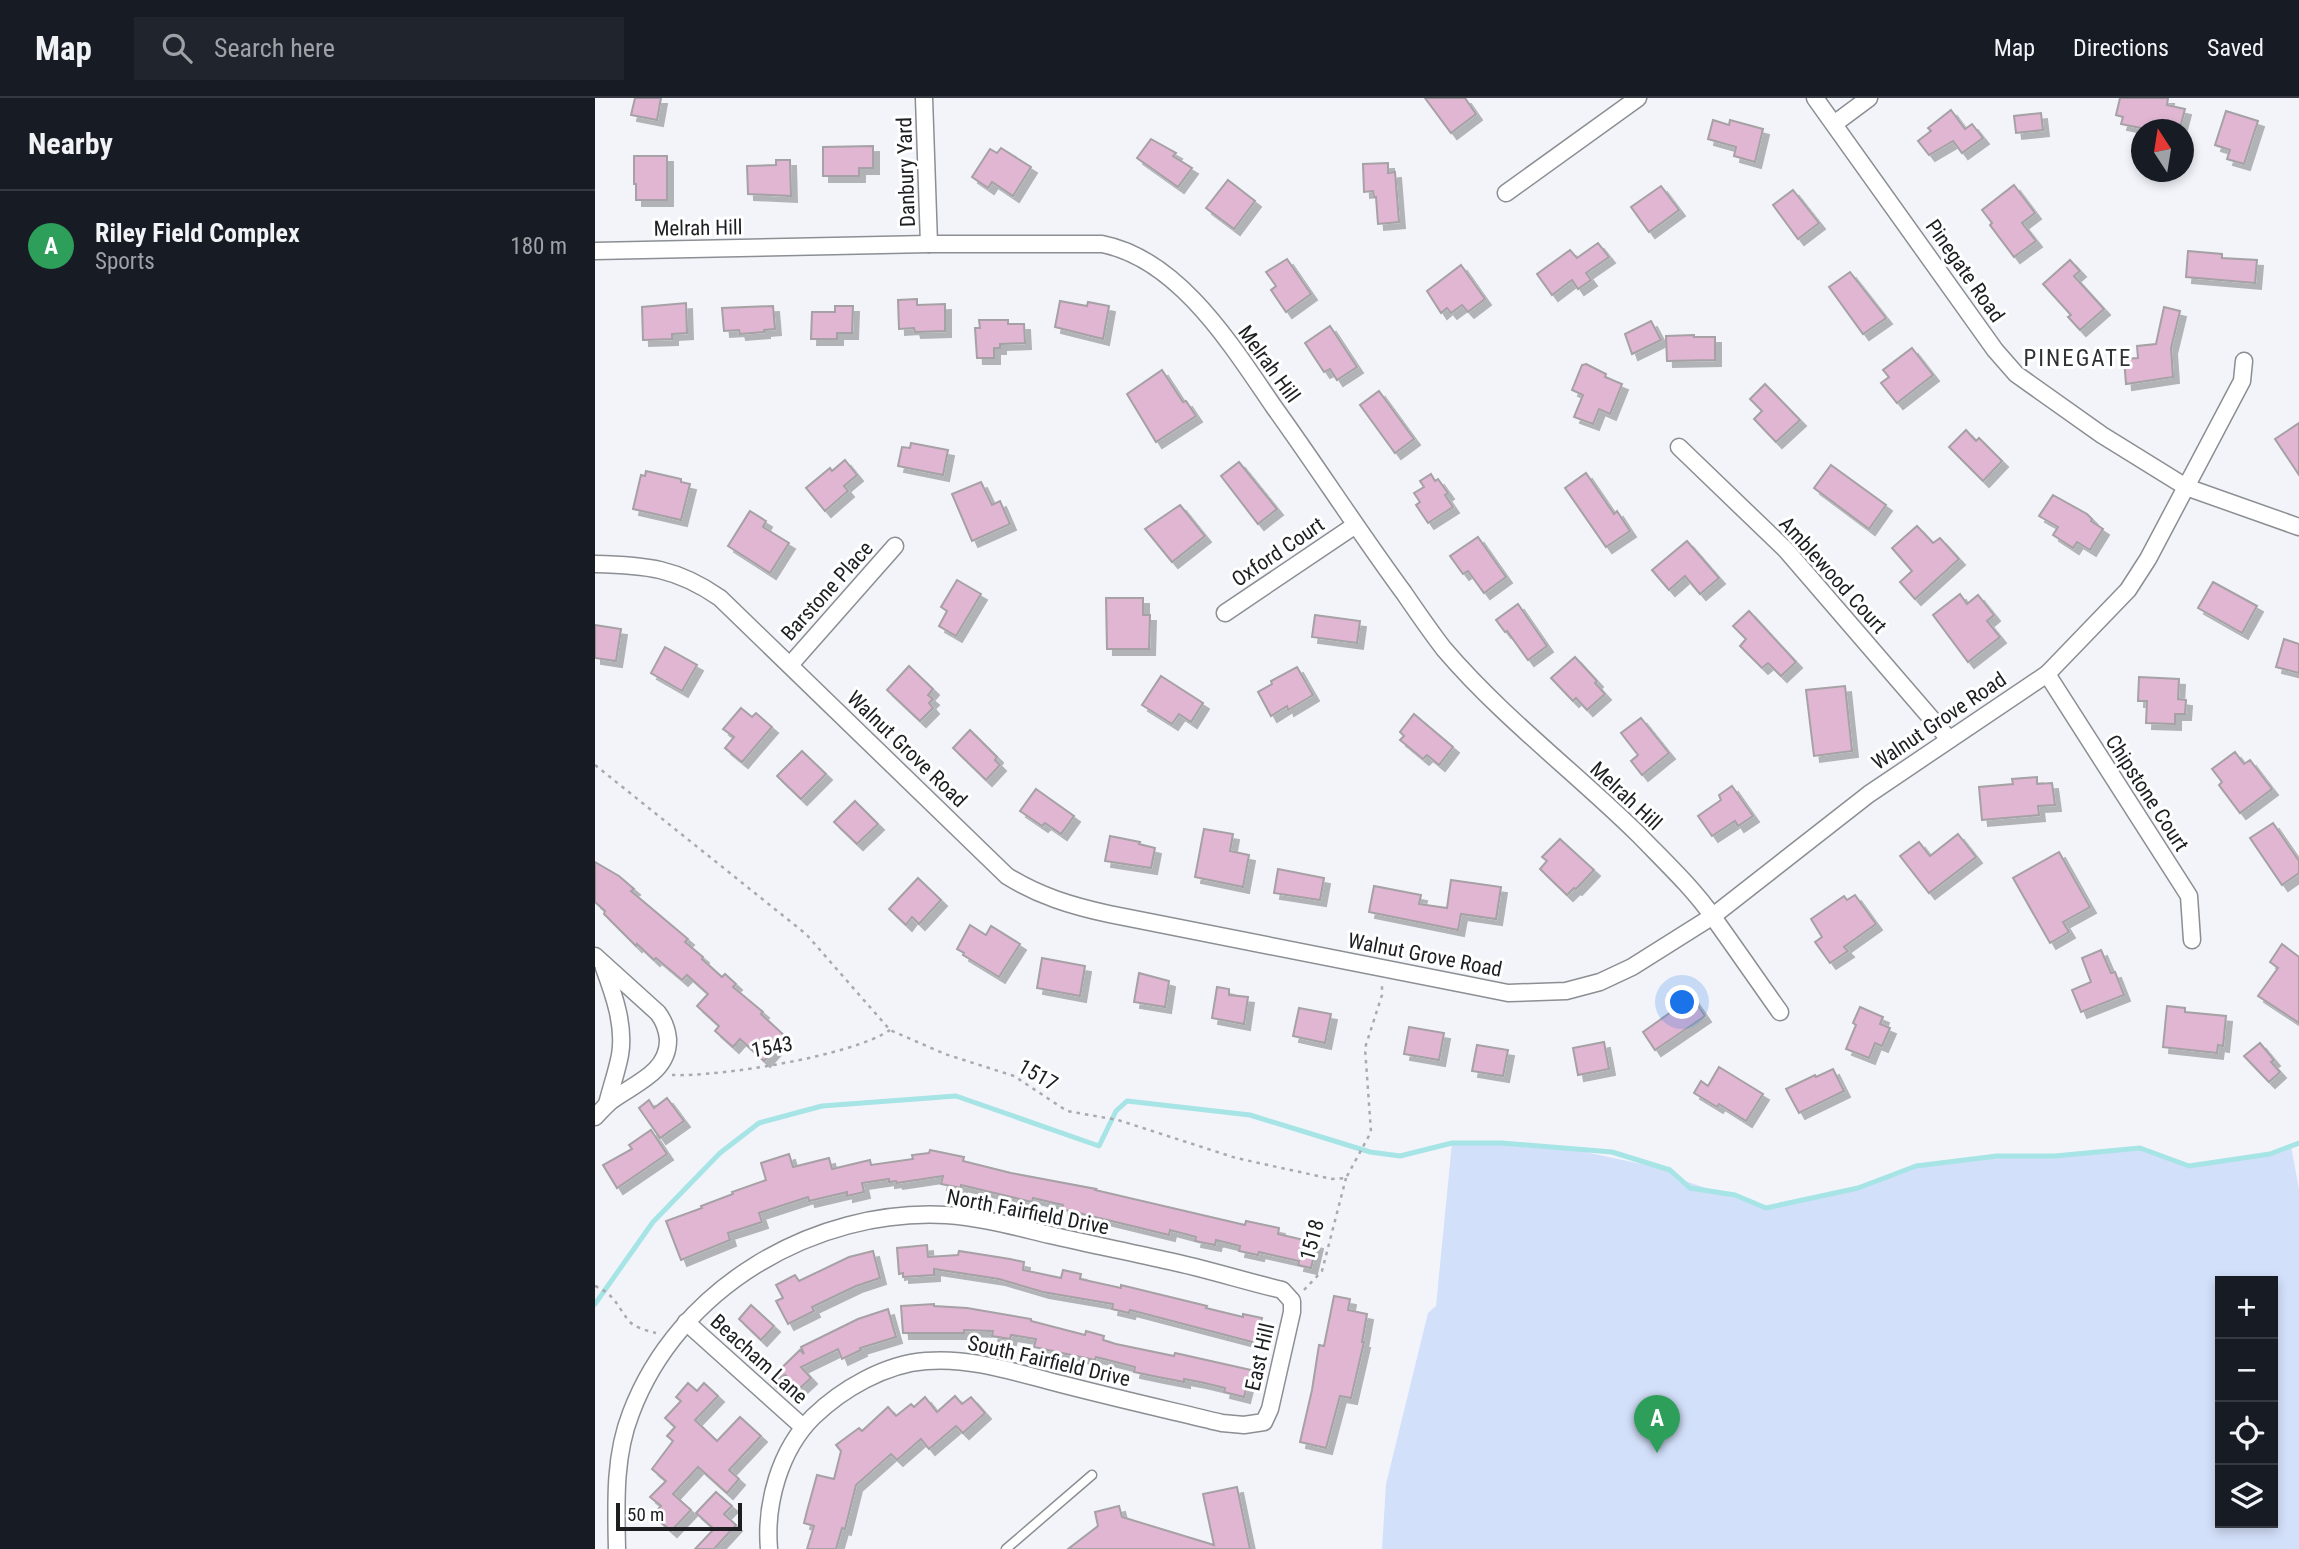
<!DOCTYPE html>
<meta charset="utf-8">
<style>
body{margin:0;font-family:"Roboto Condensed",sans-serif;background:#20242c;color:#f1f3f6}
.controls{position:absolute;right:21px;bottom:21px;display:grid;overflow:hidden;border-radius:0px;box-shadow:0 4px 10px #0003}
.controls button{width:63px;height:63px;display:grid;place-items:center;padding:0;border:0;border-bottom:2px solid #363941;background:#171b24;color:#f1f3f6;font:35px sans-serif}
.compass{position:absolute;left:1536px;top:21px;width:63px;height:63px;border-radius:50%;background:#171b24;box-shadow:0 4px 10px #0003;rotate:348deg}
.scale{position:absolute;left:21px;bottom:18px;width:126px;box-sizing:border-box;padding-left:7px;border:4px solid #1d1e20;border-top:0;font-size:19px;line-height:24px;white-space:nowrap;color:#1d1e20;-webkit-text-stroke:5px #fff;paint-order:stroke}
.you{position:absolute;left:1088px;top:905px;width:24px;height:24px;margin:-18px;border:5px solid #fff;border-radius:50%;background:#1a73e8;box-shadow:0 0 0 10px #1a73e833}
.badge{display:grid;place-items:center;width:46px;height:46px;border-radius:50%;background:#5f5ad3;color:#fff;font-size:23px;font-weight:700}
.pin{position:absolute;translate:-50% -58px;filter:drop-shadow(0 2px 4px #0008)}
.pin::after{content:'';position:absolute;top:37px;width:24px;height:21px;background:inherit;clip-path:polygon(0 0,100% 0,50% 100%)}
.list{margin:0;padding:0;list-style:none}
h2{display:flex;justify-content:space-between;align-items:center;height:91px;margin:0;padding:0 28px;font-size:30px}
h2 small{font-size:23px;font-weight:400;color:#9ea1a6}
.list li{display:grid;grid-template-columns:46px 1fr auto;gap:21px;align-items:center;box-sizing:border-box;height:112px;padding:0 28px;border-top:2px solid #363941}
.list b{display:block;font-size:26px;white-space:nowrap}
.list p{margin:0;font-size:23px;white-space:nowrap;color:#9ea1a6}
.list em{font-size:23px;font-style:normal;color:#9ea1a6}
.icon{flex:none;width:38px;height:38px;fill:none;stroke:currentColor;stroke-width:2;stroke-linecap:round;stroke-linejoin:round}
.map{position:relative;flex:none;width:1704px;height:1451px;overflow:hidden}
header{display:flex;align-items:center;gap:42px;box-sizing:border-box;height:98px;padding:0 35px;background:#171b24;border-bottom:2px solid #363941}
header strong{font-size:33px}
nav{display:flex;gap:38px;margin-inline-start:auto;font-size:24px}
.search{width:490px;height:63px;background:#20242c;display:flex;align-items:center;gap:18px;box-sizing:border-box;padding:0 24px;border-radius:0px;color:#9ea1a6;font-size:26px}
main{display:flex}
aside{flex:1;background:#171b24}
.map>svg:first-child{display:block}
.green{fill:#d3e0fa;fill-rule:evenodd}
.lines{fill:none;stroke-linecap:round;stroke-linejoin:round}
.stream{stroke:#a6e4e5;stroke-width:5}
.building{fill:#e0b6d3;stroke:#a5a1a4;stroke-width:2;filter:url(#shadow)}
.service-casing{stroke:#8b8e92;stroke-width:11}
.minor-casing{stroke:#8b8e92;stroke-width:19}
.path{stroke:#a9aaaf;stroke-width:2.5;stroke-dasharray:3.5 5;stroke-linecap:butt}
.service{stroke:#fff;stroke-width:8}
.minor{stroke:#fff;stroke-width:16}
.labels{text-anchor:middle;dominant-baseline:central;stroke-width:6;stroke-linejoin:round;paint-order:stroke}
.street-label{font-size:21px;fill:#1d1e20;stroke:#fff}
.neighbourhood-label{font-size:23px;letter-spacing:2px;fill:#2e3034;stroke:#fff}
</style>
<header>
<strong>Map</strong>
<div class="search"><svg class="icon" aria-label="search" viewBox="0 0 24 24"><circle cx="10" cy="10" r="6"/><path d="M15 15l6 6"/></svg>Search here</div>
<nav><a>Map</a><a>Directions</a><a>Saved</a></nav>
</header>
<main>
<aside>
<h2>Nearby<small></small></h2>
<ul class="list">
<li><span class="badge" style="background:#2e9e5b">A</span><div><b>Riley Field Complex</b><p>Sports</p></div><em>180 m</em></li>
</ul>
</aside>
<div class="map">
<svg width="1704" height="1451" viewBox="0 0 1704 1451">
<defs>
<filter id="shadow"><feDropShadow dx="6" dy="6" stdDeviation="0" flood-color="#0004"/></filter>
</defs>
<rect width="100%" height="100%" fill="#f2f4fa"/>
<path class="green" d="M857 1045 966 1049 1075 1072 1087 1082 1171 1110 1263 1090 1321 1068 1402 1058H1460L1545 1050 1594 1068 1675 1056 1696 1048 1704 1091V1451H787L791 1386 833 1215 841 1208ZM1678 1183V1425H1625V1183Z"/>
<g class="lines">
<path class="stream" d="M0 1206 58 1124 125 1055 164 1025 227 1008 361 998 504 1048 521 1013 532 1003 655 1017 775 1054 805 1058 857 1045H906L1017 1054 1075 1072 1095 1090 1140 1097 1171 1110 1263 1090 1321 1068 1402 1058H1460L1545 1050 1594 1068 1675 1056 1704 1045"/>
</g>
<g class="building">
<path d="M40 0H66L62 22 36 17Z"/>
<path d="M830 0H870L881 16 856 35Z"/>
<path d="M1525 0H1573L1572 7 1590 11 1585 30 1558 23 1556 32 1526 26 1528 19 1521 17Z"/>
<path d="M1356 12 1370 31 1377 26 1388 40 1367 55 1358 43 1334 57 1323 43 1336 33 1333 30Z"/>
<path d="M1631 13 1663 23 1649 66 1632 61 1635 52 1620 47Z"/>
<path d="M1446 15 1448 32 1421 35 1419 18Z"/>
<path d="M1118 22 1134 27 1135 22 1168 31 1160 64 1139 58 1141 49 1113 41Z"/>
<path d="M556 41 581 55 578 58 597 70 583 89 542 60Z"/>
<path d="M278 48V70H264V78H228V49Z"/>
<path d="M406 50 436 69 418 98 397 84 393 90 377 79 395 51 402 55Z"/>
<path d="M39 58H72V102H41V86H39Z"/>
<path d="M181 62H195L196 98 153 96 152 68 181 67Z"/>
<path d="M793 65V75L800 74 804 124 783 126 781 99H779L778 93 769 94 768 66Z"/>
<path d="M633 82 660 103 639 131 611 110Z"/>
<path d="M1419 87 1440 115 1427 125 1441 143 1419 159 1395 127 1397 125 1387 112Z"/>
<path d="M1066 88 1084 112 1054 134 1036 109Z"/>
<path d="M1198 92 1224 125 1203 141 1178 107Z"/>
<path d="M1003 145 1014 159 991 175 996 182 983 191 977 182 957 197 942 176 975 152 982 160Z"/>
<path d="M1593 153 1627 156V160L1662 162 1660 185 1591 179Z"/>
<path d="M692 161 716 196 691 214 676 192 681 188 671 174Z"/>
<path d="M1475 162 1485 173 1479 178 1509 211 1485 232 1473 219 1476 217 1448 186Z"/>
<path d="M866 167 890 201 873 214 867 207 856 215 852 210 846 215 832 193Z"/>
<path d="M1255 174 1291 220 1268 236 1234 189Z"/>
<path d="M322 201V207L350 206V233L320 234 319 230 304 231 303 202Z"/>
<path d="M465 203 492 208 493 204 514 208 508 241 460 229Z"/>
<path d="M91 205 92 235 77 236V241L48 242 47 209Z"/>
<path d="M178 208 180 231 169 232V234L145 236 144 232 129 233 127 210Z"/>
<path d="M240 208H258L257 235H242V241H216L217 214H240Z"/>
<path d="M1569 209 1585 213 1576 250 1578 279 1531 286 1529 261 1543 260 1542 248 1561 246Z"/>
<path d="M384 222H413V226H429L430 245 405 246V250H399V260H382L380 230H385Z"/>
<path d="M1056 223 1066 242 1037 256 1030 236Z"/>
<path d="M735 228 762 269 742 282 735 271 729 274 710 245Z"/>
<path d="M1099 237V239H1120V262L1072 263 1071 238Z"/>
<path d="M1317 250 1338 277 1302 305 1286 285 1294 279 1288 272Z"/>
<path d="M991 266 1011 276 1010 279 1027 286 1015 316 1004 311 998 326 979 319 988 297 977 292 987 267Z"/>
<path d="M567 272 588 304 591 303 601 318 561 344 532 296Z"/>
<path d="M1170 286 1205 322 1181 344 1159 321 1167 313 1155 301Z"/>
<path d="M784 293 819 341 800 355 765 307Z"/>
<path d="M1704 325V377L1680 341Z"/>
<path d="M1371 332 1381 343 1384 340 1407 363 1388 383 1354 349Z"/>
<path d="M316 345 353 352 348 377 303 368 307 349 315 350Z"/>
<path d="M250 362 262 377 249 388 253 393 230 413 211 390 235 370 237 373Z"/>
<path d="M644 364 682 411 663 426 626 378Z"/>
<path d="M1236 367 1291 407 1274 431 1219 390Z"/>
<path d="M51 373 86 381V384L95 386 86 422 38 411 46 377 50 378Z"/>
<path d="M991 375 1019 416 1022 413 1035 433 1011 449 970 390Z"/>
<path d="M836 376 840 383 843 381 853 395 850 397 858 409 833 425 821 407 825 404 819 395 829 389 825 383Z"/>
<path d="M386 384 397 407 405 403 415 426 377 443 357 396Z"/>
<path d="M1458 397 1492 416 1497 421 1496 423 1508 431 1495 452 1482 444 1478 450 1458 437 1463 429 1444 418Z"/>
<path d="M585 407 610 438 577 464 550 431Z"/>
<path d="M155 413 171 423 168 429 194 445 175 475 133 448Z"/>
<path d="M1322 428 1338 445 1345 440 1364 461 1320 501 1305 484 1317 473 1297 450Z"/>
<path d="M883 439 911 479 889 495 873 473 868 476 855 458Z"/>
<path d="M1092 443 1124 480 1105 496 1090 478 1074 492 1057 472Z"/>
<path d="M362 482 386 496 361 538 344 528 352 513 346 509Z"/>
<path d="M1618 484 1662 508 1647 535 1603 510Z"/>
<path d="M1365 496 1372 506 1383 497 1399 517 1392 523 1405 539 1373 564 1338 517Z"/>
<path d="M511 500H548V517H555L554 551H512Z"/>
<path d="M923 506 952 548 933 562 912 533 910 534 901 522Z"/>
<path d="M1154 513 1201 564 1186 578 1173 565 1167 570 1145 548 1151 541 1138 528Z"/>
<path d="M720 517 765 523 762 545 717 539Z"/>
<path d="M0 527 26 531 21 563 0 560Z"/>
<path d="M1689 541 1704 546V575L1681 569Z"/>
<path d="M70 549 102 567 87 593 56 575Z"/>
<path d="M980 559 1002 583 1000 585 1010 596 992 612 981 600 978 603 956 580Z"/>
<path d="M314 568 338 591 333 597 338 601 334 605 338 610 325 623 292 592Z"/>
<path d="M702 569 718 597 693 612 692 608 676 618 663 594 677 586 676 583Z"/>
<path d="M566 578 608 605 596 624 584 616 577 626 547 607Z"/>
<path d="M1544 579 1584 581 1583 601 1591 602 1590 616H1580V626L1551 625 1552 603H1543Z"/>
<path d="M1250 588 1257 653 1219 658 1211 592Z"/>
<path d="M146 610 157 619 161 615 177 629 147 664 130 650 139 639 128 631Z"/>
<path d="M819 616 858 649 844 667 832 657 828 661 805 642 809 638 805 634Z"/>
<path d="M1046 620 1074 655 1047 677 1036 663 1043 657 1026 635Z"/>
<path d="M375 632 402 659 400 662 405 667 391 682 358 650Z"/>
<path d="M207 653 231 676 206 701 182 678Z"/>
<path d="M1640 654 1649 666 1655 662 1677 691 1645 715 1624 687 1627 684 1617 671Z"/>
<path d="M1442 679V686L1457 685 1460 707 1443 708 1444 717 1387 722 1384 689 1418 686 1417 681Z"/>
<path d="M1137 688 1158 718 1143 728 1140 723 1117 738 1103 718 1126 702 1124 697Z"/>
<path d="M441 691 479 718 466 736 450 725 447 728 425 713Z"/>
<path d="M260 703 283 726 262 746 239 724Z"/>
<path d="M1678 725 1704 763V775L1687 787 1655 740Z"/>
<path d="M609 731 638 736 635 753 654 757 648 789 600 779Z"/>
<path d="M1363 736 1381 759 1334 795 1305 758 1324 744 1335 758Z"/>
<path d="M515 738 545 744 544 746 560 750 556 770 510 763Z"/>
<path d="M965 741 999 772 981 791 979 790 972 797 945 771 952 763 947 759Z"/>
<path d="M1464 754 1495 809 1468 824 1474 834 1455 845 1418 780Z"/>
<path d="M0 764 24 778 39 791 36 793 93 841 90 844 108 859 107 861 127 879 130 876 141 886 138 889 168 914 166 916 191 939 169 963 145 941 138 949 120 933 124 928 102 908 113 896 92 877 87 882 61 860 59 862 42 846 41 848 9 816 10 813 0 804Z"/>
<path d="M683 771 729 780 725 802 679 795Z"/>
<path d="M323 780 346 802 324 826 317 819 311 827 294 811Z"/>
<path d="M856 782 906 789 901 821 866 816 863 832 774 814 779 788 826 797 824 806 852 810Z"/>
<path d="M1260 797 1281 826 1249 849 1253 853 1235 865 1220 844 1227 839 1216 821 1249 798 1252 802Z"/>
<path d="M375 827 391 837 396 828 425 846 404 879 368 857 369 855 362 851Z"/>
<path d="M1687 846 1704 859V925L1663 898 1683 870 1675 864Z"/>
<path d="M1506 852 1516 875 1520 874 1529 897 1486 914 1477 892 1496 884 1487 860Z"/>
<path d="M447 860 490 868 485 898 442 890Z"/>
<path d="M544 875 574 883 570 909 539 904Z"/>
<path d="M622 889 634 891V897L653 899 649 926 617 920Z"/>
<path d="M1097 899 1110 918 1060 952 1048 934Z"/>
<path d="M1572 908 1590 910V914L1631 918 1628 948 1623 947 1622 955 1568 949Z"/>
<path d="M1265 909 1288 919 1285 926 1295 930 1287 948 1280 945 1274 960 1251 951 1261 927 1258 925Z"/>
<path d="M704 910 736 916 730 945 698 938Z"/>
<path d="M814 929 849 935 844 962 809 956Z"/>
<path d="M1009 944 1014 971 983 977 978 950Z"/>
<path d="M1665 945 1679 962 1676 964 1685 974 1674 984 1649 958Z"/>
<path d="M882 947 913 952 908 978 877 973Z"/>
<path d="M1124 969 1168 996 1151 1023 1124 1006 1122 1009 1099 995 1106 983 1113 988Z"/>
<path d="M1238 971 1249 993 1204 1015 1191 991 1220 977 1221 979Z"/>
<path d="M72 1000 89 1023 65 1040 44 1010 54 1002 59 1010Z"/>
<path d="M56 1032 72 1056 22 1090 8 1067 37 1051 34 1047Z"/>
<path d="M335 1052 369 1059 368 1063 416 1075 501 1091 500 1092 650 1127 651 1123 684 1130 683 1136 722 1145 716 1170 703 1167 704 1163 664 1154 663 1157 644 1153 645 1148 621 1142 620 1147 600 1143 601 1139 575 1132 574 1137 467 1111 468 1107 438 1100 437 1104 366 1087V1090L346 1086 348 1078 302 1085 301 1083 294 1084V1081L267 1085 269 1094 252 1098V1094L214 1103 213 1099 164 1115 167 1124 133 1135 135 1142 86 1162 71 1123 107 1110 106 1108 138 1096 137 1094 171 1082 166 1065 194 1056 198 1069 234 1060 237 1071 275 1062 276 1067 318 1061 317 1057 334 1055Z"/>
<path d="M332 1147 333 1159 363 1157 364 1153 415 1161 429 1164 428 1172 466 1180 468 1172 486 1176 485 1181 526 1190V1187L612 1208 611 1210 648 1219V1216L667 1220 661 1245 535 1212 534 1215 517 1211 518 1206 448 1194 404 1181 339 1171V1177L308 1179V1175L304 1176 302 1150Z"/>
<path d="M278 1153 285 1180 261 1188 217 1209 219 1213 193 1226 181 1203 188 1200 181 1187 200 1177 204 1183 254 1159Z"/>
<path d="M739 1198 755 1201 753 1212 772 1216 767 1244H769L756 1300 745 1298 731 1350 705 1344 717 1292 724 1247 729 1248Z"/>
<path d="M339 1206V1208L372 1210 436 1221V1223L490 1237 491 1233 509 1238 508 1242 521 1246 579 1258 580 1255 656 1272 649 1299 629 1294 630 1290 605 1284 589 1281V1284L563 1279 539 1274 540 1269 501 1259 500 1262 439 1249 441 1241 416 1237 415 1241 397 1238 398 1233 369 1232V1235H308L306 1208Z"/>
<path d="M156 1207 179 1228 166 1242 144 1221Z"/>
<path d="M293 1211 301 1239 265 1250 266 1252 247 1261 243 1251 206 1269 216 1280 204 1291 190 1277 176 1284 174 1282 205 1252 209 1256 206 1249 263 1221Z"/>
<path d="M93 1285 102 1293 109 1285 123 1298 100 1322 122 1343 145 1319 166 1338 134 1372 144 1381 132 1395 103 1369 78 1396 96 1412 76 1433 60 1419 62 1416 60 1415 66 1408 55 1399 71 1383 57 1371 78 1343 72 1338 80 1329 70 1320 86 1303 81 1299Z"/>
<path d="M360 1298 367 1306 376 1299 390 1315 368 1335 361 1328 334 1351 326 1341 302 1362 296 1356 261 1387 250 1431 247 1430 241 1451H212L219 1428 209 1425 212 1413 222 1377 239 1381 246 1353 241 1347 264 1330 267 1333 293 1309 301 1318 316 1306 319 1309 330 1299 342 1314Z"/>
<path d="M642 1389 655 1451H473L503 1428 500 1414 524 1408 527 1419 619 1447 608 1396Z"/>
<path d="M121 1394 137 1408 129 1416 141 1427 119 1451H100L119 1431 101 1415Z"/>
</g>
<g class="lines">
<g class="service-casing">
<path id="service" d="M411 1451 497 1377"/>
</g>
<g class="minor-casing">
<g id="minor">
<path d="M329 0 334 146"/>
<path d="M1220 0 1400 252 1421 276 1507 337 1591 389 1704 429"/>
<path d="M1239 26 1274 0"/>
<path d="M911 95 1043 0"/>
<path d="M0 153 334 146H507C584 161 637 248 679 309 723 370 764 434 809 495 822 514 835 533 849 551 907 619 980 674 1044 737 1069 763 1098 790 1118 819 1141 851 1163 883 1185 914"/>
<path d="M1084 349 1191 452 1354 641"/>
<path d="M0 466C51 467 82 470 125 500L412 778C444 798 477 808 514 816L873 887 913 895 971 893 1005 884 1037 869 1118 818 1274 696 1452 576 1533 492 1553 461 1647 283 1649 263"/>
<path d="M630 515 759 428"/>
<path d="M195 567 300 448"/>
<path d="M1452 576 1594 798 1597 842"/>
<path d="M0 858 63 915C69 923 72 931 73 941 74 975 38 986 16 1003 10 1008 5 1014 0 1019"/>
<path d="M9 870C19 897 30 928 25 957 22 973 16 990 12 1006"/>
<path d="M91 1224 208 1329"/>
<path d="M22 1451C21 1405 19 1358 36 1315 83 1190 219 1110 351 1117 385 1119 421 1129 455 1137 494 1146 534 1154 574 1163 612 1171 649 1183 687 1192L697 1203V1214L675 1311 669 1324 649 1327 627 1325C573 1312 520 1300 466 1286 422 1275 377 1259 331 1263 290 1266 247 1291 218 1319 185 1352 170 1405 174 1451"/>
</g>
</g>
<g class="path">
<path d="M0 667 211 836 295 932 350 956 419 978 472 1013 523 1022 641 1060 737 1081 751 1080 776 1034 770 950 787 897V888"/>
<path d="M77 977C124 979 257 958 295 932"/>
<path d="M0 1188C21 1197 22 1209 35 1224 41 1230 53 1233 61 1235"/>
<path d="M709 1192 727 1173 751 1080"/>
</g>
<use href="#service" class="service"/>
<use href="#minor" class="minor"/>
</g>
<g class="labels">
<g class="street-label">
<text transform="translate(311 74) rotate(-92)">Danbury Yard</text>
<text transform="translate(103 130) rotate(-1)">Melrah Hill</text>
<text transform="translate(1370 173) rotate(55)">Pinegate Road</text>
<text transform="translate(674 266) rotate(54)">Melrah Hill</text>
<text transform="translate(683 454) rotate(-34)">Oxford Court</text>
<text transform="translate(1238 477) rotate(48)">Amblewood Court</text>
<text transform="translate(232 493) rotate(-48)">Barstone Place</text>
<text transform="translate(1344 623) rotate(-34)">Walnut Grove Road</text>
<text transform="translate(312 651) rotate(44)">Walnut Grove Road</text>
<text transform="translate(1552 695) rotate(57)">Chipstone Court</text>
<text transform="translate(1031 698) rotate(43)">Melrah Hill</text>
<text transform="translate(830 857) rotate(11)">Walnut Grove Road</text>
<text transform="translate(177 949) rotate(-10)">1543</text>
<text transform="translate(443 977) rotate(30)">1517</text>
<text transform="translate(433 1114) rotate(11)">North Fairfield Drive</text>
<text transform="translate(717 1142) rotate(-75)">1518</text>
<text transform="translate(665 1259) rotate(-77)">East Hill</text>
<text transform="translate(164 1261) rotate(42)">Beacham Lane</text>
<text transform="translate(454 1263) rotate(13)">South Fairfield Drive</text>
</g>
<g class="neighbourhood-label">
<text x="1483" y="260">PINEGATE</text>
</g>
</g>
</svg>
<div class="controls">
<button>+</button>
<button>−</button>
<button><svg class="icon" aria-label="locate" viewBox="0 0 24 24"><circle cx="12" cy="12" r="6"/><path d="M12 2v4M12 18v4M2 12h4M18 12h4"/></svg></button>
<button><svg class="icon" aria-label="layers" viewBox="0 0 24 24"><path d="M12 4l9 5-9 5-9-5zM3 14l9 5 9-5"/></svg></button>
</div>
<svg class="compass" viewBox="-18 -18 36 36"><path d="M0-13l5 13h-10z" fill="#e53935"/><path d="M0 13l5-13h-10z" fill="#9ea1a6"/></svg>
<div class="scale">50 m</div>
<div class="you"></div>
<div class="pin badge" style="left:1062px;top:1355px;background:#2e9e5b">A</div>
</div>
</main>
